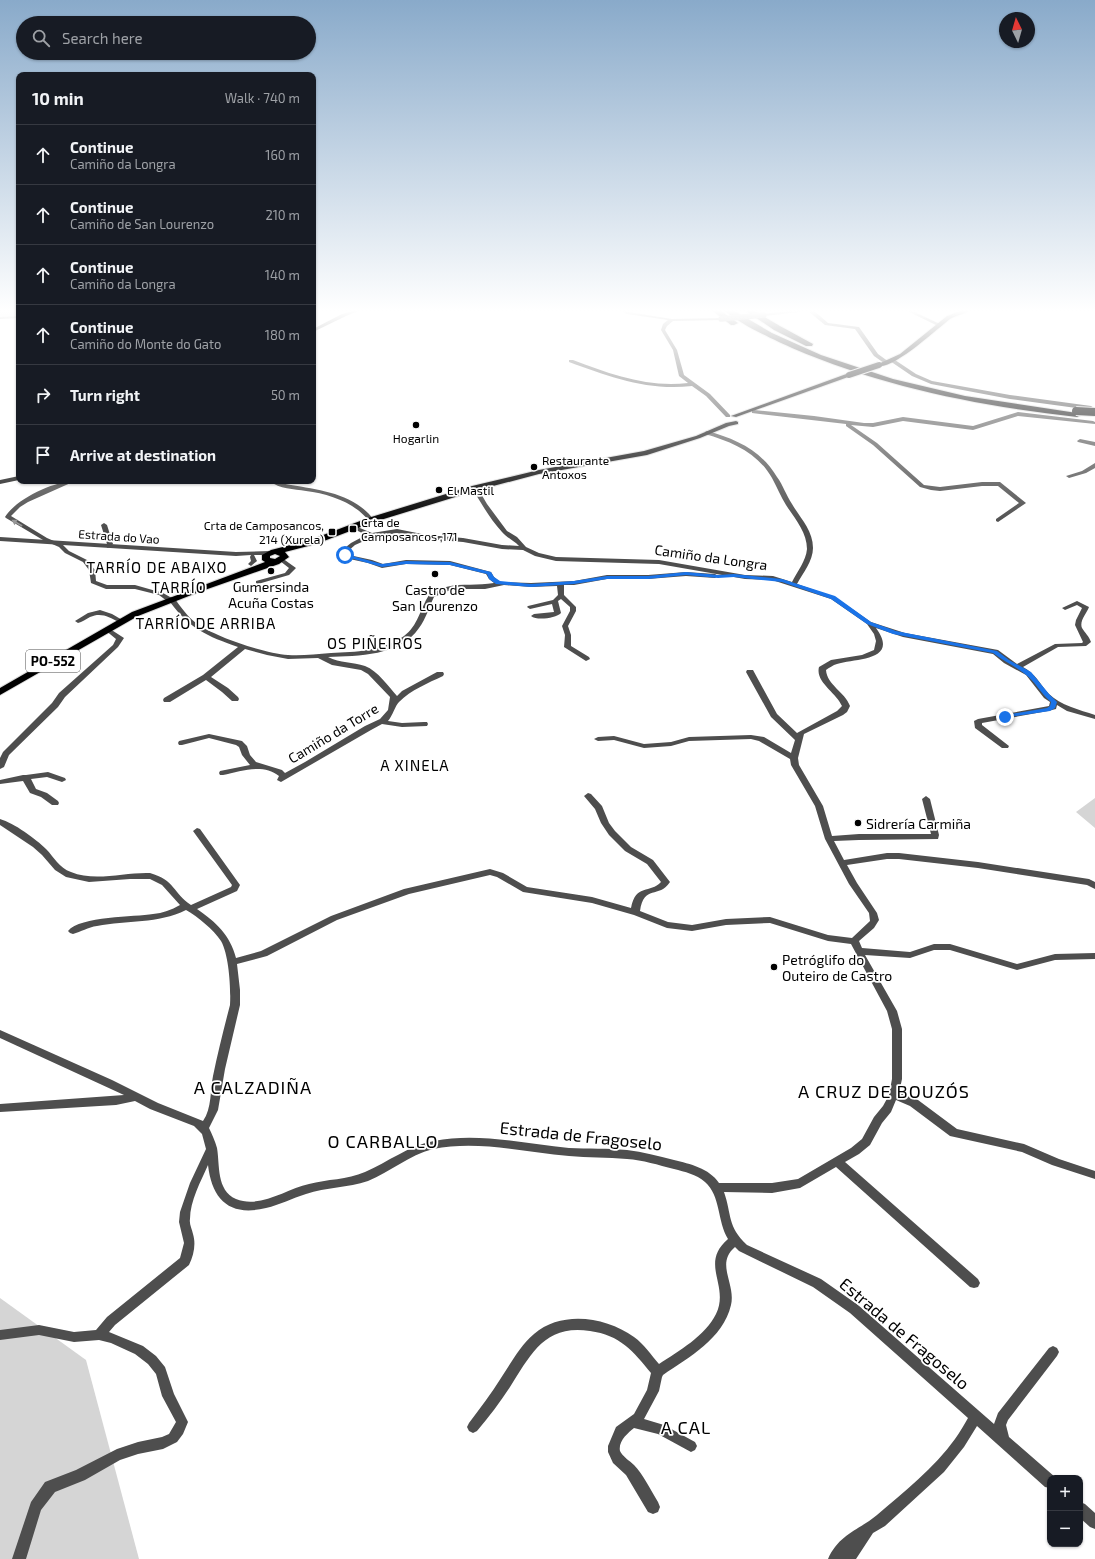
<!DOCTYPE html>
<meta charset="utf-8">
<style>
body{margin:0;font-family:"Exo 2",sans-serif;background:#20242c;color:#f1f3f6}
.controls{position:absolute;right:12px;bottom:12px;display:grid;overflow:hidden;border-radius:8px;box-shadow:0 1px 3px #0004}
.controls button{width:36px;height:36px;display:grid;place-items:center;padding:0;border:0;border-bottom:1px solid #363941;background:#171b24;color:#f1f3f6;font:20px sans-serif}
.compass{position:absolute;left:999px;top:12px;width:36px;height:36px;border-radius:50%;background:#171b24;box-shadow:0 1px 3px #0004;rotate:355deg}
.stop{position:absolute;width:12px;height:12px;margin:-9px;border:3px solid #1a73e8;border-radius:50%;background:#fff}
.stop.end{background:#1a73e8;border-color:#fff;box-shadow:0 1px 4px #0008}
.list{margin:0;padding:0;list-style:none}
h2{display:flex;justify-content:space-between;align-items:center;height:52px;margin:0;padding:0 16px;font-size:17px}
h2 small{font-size:13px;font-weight:400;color:#9ea1a6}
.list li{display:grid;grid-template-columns:26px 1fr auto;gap:12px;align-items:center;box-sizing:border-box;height:60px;padding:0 16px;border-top:1px solid #363941}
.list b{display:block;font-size:15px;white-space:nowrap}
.list p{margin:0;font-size:13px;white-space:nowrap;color:#9ea1a6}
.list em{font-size:13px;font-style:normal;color:#9ea1a6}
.icon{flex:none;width:22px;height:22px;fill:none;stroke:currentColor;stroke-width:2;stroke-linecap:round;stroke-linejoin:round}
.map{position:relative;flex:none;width:1095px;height:1559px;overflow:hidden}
.search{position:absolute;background:#171b24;box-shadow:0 1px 3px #0004;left:16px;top:16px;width:300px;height:44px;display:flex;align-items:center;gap:10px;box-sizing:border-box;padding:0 14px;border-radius:22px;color:#9ea1a6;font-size:15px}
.panel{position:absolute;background:#171b24;box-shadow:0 1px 3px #0004;left:16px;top:72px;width:300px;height:412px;border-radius:8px}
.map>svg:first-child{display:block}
.green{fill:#d5d5d5}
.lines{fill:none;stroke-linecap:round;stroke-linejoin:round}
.primary-casing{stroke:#dbdbdb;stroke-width:2}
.motorway-casing{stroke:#dbdbdb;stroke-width:2}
.minor{fill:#4e4e4e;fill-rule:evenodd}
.tertiary{fill:#4e4e4e;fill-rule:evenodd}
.secondary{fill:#1b1b1b;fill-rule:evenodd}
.primary{fill:#000;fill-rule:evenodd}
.motorway{fill:#000;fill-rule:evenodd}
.primary-bridge-casing{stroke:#dbdbdb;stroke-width:8;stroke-linecap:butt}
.motorway-bridge-casing{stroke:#dbdbdb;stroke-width:10;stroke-linecap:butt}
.minor-bridge{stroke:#4e4e4e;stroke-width:5.5}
.primary-bridge{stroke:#000;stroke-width:6}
.motorway-bridge{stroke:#000;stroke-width:8}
.oneway{fill:#959595}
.route{fill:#1a73e8}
.poi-dot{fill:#000;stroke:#fff;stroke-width:1.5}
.labels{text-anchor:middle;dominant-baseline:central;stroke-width:3.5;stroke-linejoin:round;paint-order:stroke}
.far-poi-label{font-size:12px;fill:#000;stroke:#fff;text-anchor:start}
.far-street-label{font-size:12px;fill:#000;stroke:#fff}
.shield{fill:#fff;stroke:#4c4c4c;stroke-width:1}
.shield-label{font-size:13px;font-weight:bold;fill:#000}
.street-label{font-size:14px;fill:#000;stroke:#fff}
.poi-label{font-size:14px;fill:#000;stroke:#fff}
.neighbourhood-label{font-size:15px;letter-spacing:1px;fill:#000;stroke:#fff}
.near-street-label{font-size:17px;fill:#000;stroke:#fff}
.near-neighbourhood-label{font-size:18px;letter-spacing:1px;fill:#000;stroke:#fff}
</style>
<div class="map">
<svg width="1095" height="1559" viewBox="0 0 1095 1559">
<rect width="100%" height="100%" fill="#fff"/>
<g class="green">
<path d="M0 309H19V316L0 317Z"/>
<path d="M1095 798V828L1076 812Z"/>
<path d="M0 1298 86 1360 139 1559H0Z"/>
</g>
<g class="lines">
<g class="primary-casing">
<g id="primary">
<path d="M965 309H972C966 314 956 315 950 319 938 328 889 374 876 365L900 354 947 316Z"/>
<path d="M849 373 851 374V376L736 417 731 416Z"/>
<path d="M736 421 738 422V424L729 426 700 438 647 455 539 474 478 490 374 522 316 544 285 552 289 557 279 564 199 592 138 616 0 695V688L132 612 265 562 262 560V555L271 550 310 540 368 518 472 486 539 470 644 451 696 436 726 423ZM275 554 280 556 275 559 270 558V556Z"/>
</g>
</g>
<g class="motorway-casing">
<g id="motorway">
<path d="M710 309H718L738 323 734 325H731Z"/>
<path d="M723 309H731L772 333 821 355 893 379 965 396 1077 413 1081 415 1077 417C979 406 883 387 792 348 774 340 737 323 723 309Z"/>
<path d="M743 309H751L780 326 813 344 812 346H806L774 330Z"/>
</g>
</g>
<g class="minor">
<path d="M617 309H622L628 312 672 319 723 318V320H721L673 321 667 326 665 330 677 350 684 375 710 394 730 415V417H726L706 396 692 386C647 391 610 377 569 362V360H573C610 374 648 388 688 383L679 376 673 350 661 330 663 324 668 320 627 314Z"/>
<path d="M804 309H815L813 310 828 323 859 327 878 354 889 362 884 363 874 356 855 329 825 325 808 311 764 316 762 315 764 314Z"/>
<path d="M903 309H908L940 324 936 325Z"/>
<path d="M19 316V318L0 319V317Z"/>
<path d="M892 358 916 374 932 381 1010 395 1091 406 1094 408 1091 410 1010 399 931 384 912 376 890 361 889 360Z"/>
<path d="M754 410 814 416 864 423H873L903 417 973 426 1018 412 1093 421 1095 422V424L1018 416 973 430 903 421 873 427 851 425 877 443 924 485 940 487 982 482H1000L1026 503 998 522 996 521V519L1019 503 998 486H982L940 491 931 490 920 487 873 445 846 426V424L752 413V411Z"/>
<path d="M707 431C736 439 761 450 777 477 783 485 786 495 792 504 800 518 813 530 813 548 813 561 803 573 797 584L835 597 871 622 905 633 998 650 1017 664 1055 644 1082 643 1083 642 1075 625 1076 620 1082 608 1077 605 1065 610 1062 608 1077 601 1089 607C1087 613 1079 621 1082 628 1085 633 1089 636 1091 642L1086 646 1058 647 1023 667C1036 674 1039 683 1049 694 1060 705 1080 710 1095 715V719L1067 711 1057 705 1056 709 1048 711 982 723V725L1009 746 1008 748H1002L975 728 974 721 978 719 1049 706 1050 702 1044 698 1026 675 1004 663 993 654 903 637 876 628C900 661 856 658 837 664 833 665 829 668 826 670 827 685 845 692 850 706L847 712 843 715 804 734 798 758 799 765 823 806 832 836 859 834H931L922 799 926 796 930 799 939 835 938 839 859 840 834 841 844 860 887 853H899L978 862 1089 879 1095 882V889L1087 885 978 868 899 859H887L847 865 857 883 877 913 879 920 874 928 859 941 862 948 910 952 934 944H950L1017 964 1055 954 1095 953V959L1055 960 1017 970 950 950H934L910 958 865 955 897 1011 902 1029V1079L899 1093 918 1100 957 1129 1024 1144 1059 1159 1095 1171V1179L1052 1165 1022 1152 950 1136 910 1106 896 1100 891 1112 882 1123 870 1145 859 1154 845 1162 978 1279 980 1283 978 1287 974 1288 970 1287 836 1167 800 1188 772 1193 724 1192C732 1215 727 1226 747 1245L821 1279 858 1305 994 1424 998 1413 1049 1348 1053 1346 1057 1348 1059 1352 1057 1356 1008 1420 1006 1425 1009 1437 1055 1477 1050 1478V1488L1045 1487 977 1426 964 1447 944 1472 885 1526 873 1533 856 1559H828C839 1534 859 1530 877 1515 904 1492 934 1468 955 1439 960 1432 964 1425 968 1418L850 1313 813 1287 739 1251 735 1247C715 1264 736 1283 731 1305 723 1339 689 1357 663 1375L662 1377 659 1391 644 1419 664 1425 695 1442 697 1446 695 1450 691 1452 658 1434 634 1428C628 1433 618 1441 620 1451 622 1456 630 1461 634 1465 643 1474 651 1491 658 1502L660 1507 658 1512 653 1514 648 1512 626 1475 613 1463 608 1452V1446L616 1427 634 1414 647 1390 651 1373C633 1351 620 1335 590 1331 545 1324 531 1354 510 1387 500 1402 489 1417 477 1431L473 1433 469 1431 467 1427 469 1423C480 1408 491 1394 501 1378 511 1363 520 1346 534 1334 562 1310 606 1317 634 1337 644 1344 651 1355 659 1364 679 1351 705 1336 716 1314 730 1285 699 1264 728 1239 717 1221 721 1196 705 1182 696 1174 685 1172 674 1169 658 1165 643 1160 627 1159 607 1157 588 1158 569 1156 524 1152 478 1140 433 1149 409 1155 390 1172 368 1181 348 1188 326 1187 306 1194 292 1198 280 1205 266 1208 230 1217 212 1200 208 1165 201 1181 190 1201 190 1219 189 1224 192 1229 193 1234 196 1244 194 1255 189 1265L115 1325 109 1332 143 1346 156 1356 165 1367 174 1394 188 1422 183 1434 177 1442 163 1449 138 1454 120 1460 85 1480 55 1492 41 1510 26 1559H12L31 1502 45 1482 76 1470 117 1449 138 1442 162 1437 169 1434 176 1422 162 1396 156 1374 148 1364 135 1354 111 1343 99 1340 74 1342 39 1335 0 1340V1330L39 1325 74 1332 96 1330 107 1317 180 1258 184 1243 179 1222 180 1212 190 1183 206 1149 202 1134 194 1126 150 1109 135 1101 116 1105 0 1112V1104L124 1095 0 1038V1030L112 1080 158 1103 203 1121C212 1108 210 1090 213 1076 218 1052 224 1028 230 1005 231 988 229 955 221 941 213 929 198 917 186 910 158 924 127 920 97 926 88 927 81 932 73 934L70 933 68 931C80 916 135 917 153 914 163 913 171 910 180 905L162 885 150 879H130L89 882 66 877 55 870 42 855 33 847 0 825V819C14 823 36 839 46 849 54 857 59 868 71 872 95 882 125 872 150 873 175 880 173 893 191 905L231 887 232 885 193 831 197 828 200 829 240 885 237 891 197 909C216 922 230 935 236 958L261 951 331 916 404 889 490 869 503 873 527 887 592 897 631 908C636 883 650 894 661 882L647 864 625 851 609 835 601 823 595 809 584 796 588 793 591 794 602 806 609 823 615 831 631 847 653 860 670 882C659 899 644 884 640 911L668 922 692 925 726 919 770 917 828 935 852 938 870 921 869 913 849 884 825 839 815 806 791 765 790 759 759 741 751 739 689 741 671 746 644 748 614 740 598 741 594 739 598 737 614 736 644 744 671 742 689 737 751 735 764 737 791 753 795 740 771 717 746 672 747 670H753L777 714 797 733 837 711 842 706C837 693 815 682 819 667L831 660 862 655 874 650 876 641 874 634 867 624 831 599 772 580 745 579 659 564 556 561 535 556 523 550 502 549 463 542 427 539 397 533 373 537 355 545 347 552 349 555 372 560 383 564 406 560 450 561 491 572 494 577 500 582 531 583 574 581 607 575H648L686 572 715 574 718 576 715 578 686 576 648 579H607L574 585H564V595L576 607V611L568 626 571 635V646L589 657 590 659 586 661 564 647 565 635 562 626 570 611V607L561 599 558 601 561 613C556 618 537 621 531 616L534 614 554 612 552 604 530 609 527 607 528 606 553 600 558 595 557 586 531 587 504 585 485 589H458L448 591 434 597C429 607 426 619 419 628 400 656 358 656 328 657 340 663 353 662 365 666 378 671 388 686 397 696L402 691 437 672H443L444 674 443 676C428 683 411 690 399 702 395 706 393 715 388 721L402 723 424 722H427L428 724 427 726 402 727 382 724 371 730 281 782 277 780 279 776C263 763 241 771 223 775H220L219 773 220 771 250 765 242 755 239 747 236 745 209 738 182 745H179L178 743 179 741 209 734 242 741 247 746 250 755 256 762 282 770 285 773 305 762 365 726 380 719 388 710 390 697 368 674 361 670 332 665 318 658 288 659 267 655 245 649 211 677 228 688 238 697 239 699 238 701H232L222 692 206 680 170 702H164L163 700 164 698 203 675 238 647C207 636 190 629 170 602L167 601 159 595 135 589H106L91 583 89 570 83 562 65 553 59 547 43 540 6 518 5 517C16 499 54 481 75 481L28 502 20 507 11 516 47 538 63 545 69 551 87 560 95 570 96 581 107 585H135L163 593 170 597 174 598C181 607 187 616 196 623 215 637 264 653 288 655 302 656 316 654 331 653 356 652 382 651 404 636 418 626 420 609 429 595 434 592 440 588 446 587 462 583 478 586 494 583L489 579 486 574 450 565 406 564 382 568 368 563 345 558 340 552 341 551 351 543 366 535 350 527 351 526H355L372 533 397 529 427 535 463 538 502 545 519 546C513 540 506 537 502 532 490 519 481 503 472 488L475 486 477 487 487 504 507 531 517 537 526 547 539 553 556 557 659 560 745 575 773 576 792 582C797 572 806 561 807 549 807 532 795 519 786 505 781 497 777 487 772 478 757 452 732 442 705 434V432ZM490 875 497 877 523 892 592 903 634 915 667 928 692 931 726 925 770 923 828 941 851 944 887 1011 892 1029V1079L889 1095 883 1106 874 1117 862 1139 851 1148 798 1179 772 1183H719C709 1168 690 1164 674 1160 658 1156 643 1152 627 1150 608 1148 588 1149 569 1148 524 1144 479 1132 434 1141 408 1146 388 1162 365 1172 347 1180 327 1179 309 1184 286 1189 260 1209 236 1199 216 1190 220 1165 217 1148 215 1141 212 1134 209 1128L218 1110 225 1069 240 1005V990L237 964 267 956 337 920 409 894Z"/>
<path d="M1080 439 1095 442V446L1078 442 1077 441Z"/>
<path d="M1095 463V468L1086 473 1069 478 1066 476 1082 471Z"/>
<path d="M270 481C278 481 283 484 291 485 321 490 355 494 374 520L373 521H369C354 502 329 494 306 491 294 489 279 489 270 481Z"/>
<path d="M104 523 107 525 113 544 108 548 105 546 107 544 101 525Z"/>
<path d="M282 558 296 568 289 575 258 584 256 583V581L285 573 289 568 280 561V559Z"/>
<path d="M100 610 112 614 124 621 121 623 119 622C109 617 101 612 90 617 86 619 82 622 78 623L75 621 88 613Z"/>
<path d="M107 627 124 638 118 647 65 697 58 707 9 755 4 767 0 769V758L3 752 52 703 59 693 113 645 116 639 105 630 104 629Z"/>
<path d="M48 772 65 778 66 780 62 782 47 777 31 779 36 789 47 793 58 801 59 803 58 805H52L41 797 30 793 23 781 0 784V780L23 775H26Z"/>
<path d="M1080 1502 1085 1504 1095 1513V1529L1090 1527 1080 1518Z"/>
</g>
<path class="tertiary" d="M0 537 236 552 270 551 273 553 270 555H254L257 561 251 566 248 564 251 561 250 557 251 555 236 556 0 541Z"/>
<g class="secondary">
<path d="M358 309H364L346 316 313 332V329L342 314Z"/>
<path d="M19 476V480L0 484V480Z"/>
</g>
<use href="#primary" class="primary"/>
<use href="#motorway" class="motorway"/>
<g class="primary-bridge-casing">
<path id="primary-bridge" d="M849 375 879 365"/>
</g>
<g class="motorway-bridge-casing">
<path id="motorway-bridge" d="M1076 411 1095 412"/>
</g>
<path class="minor-bridge" d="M721 319 764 315"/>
<use href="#primary-bridge" class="primary-bridge"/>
<use href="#motorway-bridge" class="motorway-bridge"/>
</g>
<defs><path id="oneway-solid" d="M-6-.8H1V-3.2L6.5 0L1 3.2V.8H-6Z"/></defs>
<use class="oneway" href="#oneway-solid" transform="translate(17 523) rotate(-150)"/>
<linearGradient id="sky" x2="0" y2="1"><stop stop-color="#89aaca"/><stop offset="0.59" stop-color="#fff"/><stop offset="1" stop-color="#fff" stop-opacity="0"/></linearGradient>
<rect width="1095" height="527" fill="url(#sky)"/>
<path class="route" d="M345 554 382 564 406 561 450 562 491 572 494 577 500 581 531 584 574 581 607 576H648L686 572 718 575 734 574 782 579 835 596 871 622 896 631 997 651 1009 660 1031 672 1049 694 1057 702 1055 708 1050 711 1003 718V715H1005L1047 708 1050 706 1051 702C1041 694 1035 681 1025 674 1015 666 1003 661 993 653L893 634 867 624 831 599 782 582 734 577 718 578 686 575 648 579H607L574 584 531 587 496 584 489 579 487 574 450 565 406 564 382 567 343 556V554Z"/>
<g class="poi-dot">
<circle cx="416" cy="425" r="4"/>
<circle cx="534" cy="467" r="4"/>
<circle cx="439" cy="490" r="4"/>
<rect x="349" y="525" width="8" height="8" rx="2"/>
<rect x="328" y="528" width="8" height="8" rx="2"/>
<circle cx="271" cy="571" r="4"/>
<circle cx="435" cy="574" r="4"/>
<circle cx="858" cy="823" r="4"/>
<circle cx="774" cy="967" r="4"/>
</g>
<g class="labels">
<g class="far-poi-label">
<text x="416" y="438" text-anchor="middle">Hogarlin</text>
<text x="542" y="460">Restaurante<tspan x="542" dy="14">Antoxos</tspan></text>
<text x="447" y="490">El Mastil</text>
<text x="361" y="522">Crta de<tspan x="361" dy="14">Camposancos ,171</tspan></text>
<text x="324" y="525" text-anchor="end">Crta de Camposancos,<tspan x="324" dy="14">214 (Xurela)</tspan></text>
</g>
<g class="far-street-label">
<text transform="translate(119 536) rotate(4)">Estrada do Vao</text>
</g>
<rect class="shield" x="26" y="650" width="54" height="22" rx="3"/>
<g class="shield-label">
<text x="53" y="661">PO-552</text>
</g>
<g class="street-label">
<text transform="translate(711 557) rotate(8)">Camiño da Longra</text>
<text transform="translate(333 733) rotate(-31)">Camiño da Torre</text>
</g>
<g class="poi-label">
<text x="271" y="586">Gumersinda<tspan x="271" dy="16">Acuña Costas</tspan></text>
<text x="435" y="589">Castro de<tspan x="435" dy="16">San Lourenzo</tspan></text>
<text x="866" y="823" text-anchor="start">Sidrería Carmiña</text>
<text x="782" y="959" text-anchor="start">Petróglifo do<tspan x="782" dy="16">Outeiro de Castro</tspan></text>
</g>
<g class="neighbourhood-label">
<text x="157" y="567">TARRÍO DE ABAIXO</text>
<text x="179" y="587">TARRÍO</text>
<text x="206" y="623">TARRÍO DE ARRIBA</text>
<text x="375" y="643">OS PIÑEIROS</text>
<text x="415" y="765">A XINELA</text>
</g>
<g class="near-street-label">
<text transform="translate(581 1135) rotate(6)">Estrada de Fragoselo</text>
<text transform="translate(905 1333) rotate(40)">Estrada de Fragoselo</text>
</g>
<g class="near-neighbourhood-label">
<text x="253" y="1087">A CALZADIÑA</text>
<text x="884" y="1091">A CRUZ DE BOUZÓS</text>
<text x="383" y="1141">O CARBALLO</text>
<text x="686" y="1427">A CAL</text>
</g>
</g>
</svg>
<div class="controls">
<button>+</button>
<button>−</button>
</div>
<svg class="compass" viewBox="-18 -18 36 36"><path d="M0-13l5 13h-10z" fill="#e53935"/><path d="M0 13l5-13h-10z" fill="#9ea1a6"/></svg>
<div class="stop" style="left:345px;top:555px"></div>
<div class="stop end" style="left:1005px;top:717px"></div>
<div class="search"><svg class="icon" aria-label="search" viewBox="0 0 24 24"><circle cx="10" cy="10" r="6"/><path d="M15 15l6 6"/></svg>Search here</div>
<section class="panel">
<h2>10 min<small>Walk · 740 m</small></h2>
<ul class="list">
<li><svg class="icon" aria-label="ahead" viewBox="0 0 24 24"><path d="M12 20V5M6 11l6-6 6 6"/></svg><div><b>Continue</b><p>Camiño da Longra</p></div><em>160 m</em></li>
<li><svg class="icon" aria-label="ahead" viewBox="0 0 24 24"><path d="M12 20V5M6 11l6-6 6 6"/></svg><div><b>Continue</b><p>Camiño de San Lourenzo</p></div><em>210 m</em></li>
<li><svg class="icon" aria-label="ahead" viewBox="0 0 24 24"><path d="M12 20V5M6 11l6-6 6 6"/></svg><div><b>Continue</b><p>Camiño da Longra</p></div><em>140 m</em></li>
<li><svg class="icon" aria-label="ahead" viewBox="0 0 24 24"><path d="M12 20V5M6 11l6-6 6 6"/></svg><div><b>Continue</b><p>Camiño do Monte do Gato</p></div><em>180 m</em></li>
<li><svg class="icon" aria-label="right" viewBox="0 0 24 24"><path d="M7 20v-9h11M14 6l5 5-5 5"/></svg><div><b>Turn right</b></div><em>50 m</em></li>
<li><svg class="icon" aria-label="arrive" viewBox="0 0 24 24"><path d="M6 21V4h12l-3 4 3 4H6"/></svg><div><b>Arrive at destination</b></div></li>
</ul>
</section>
</div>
